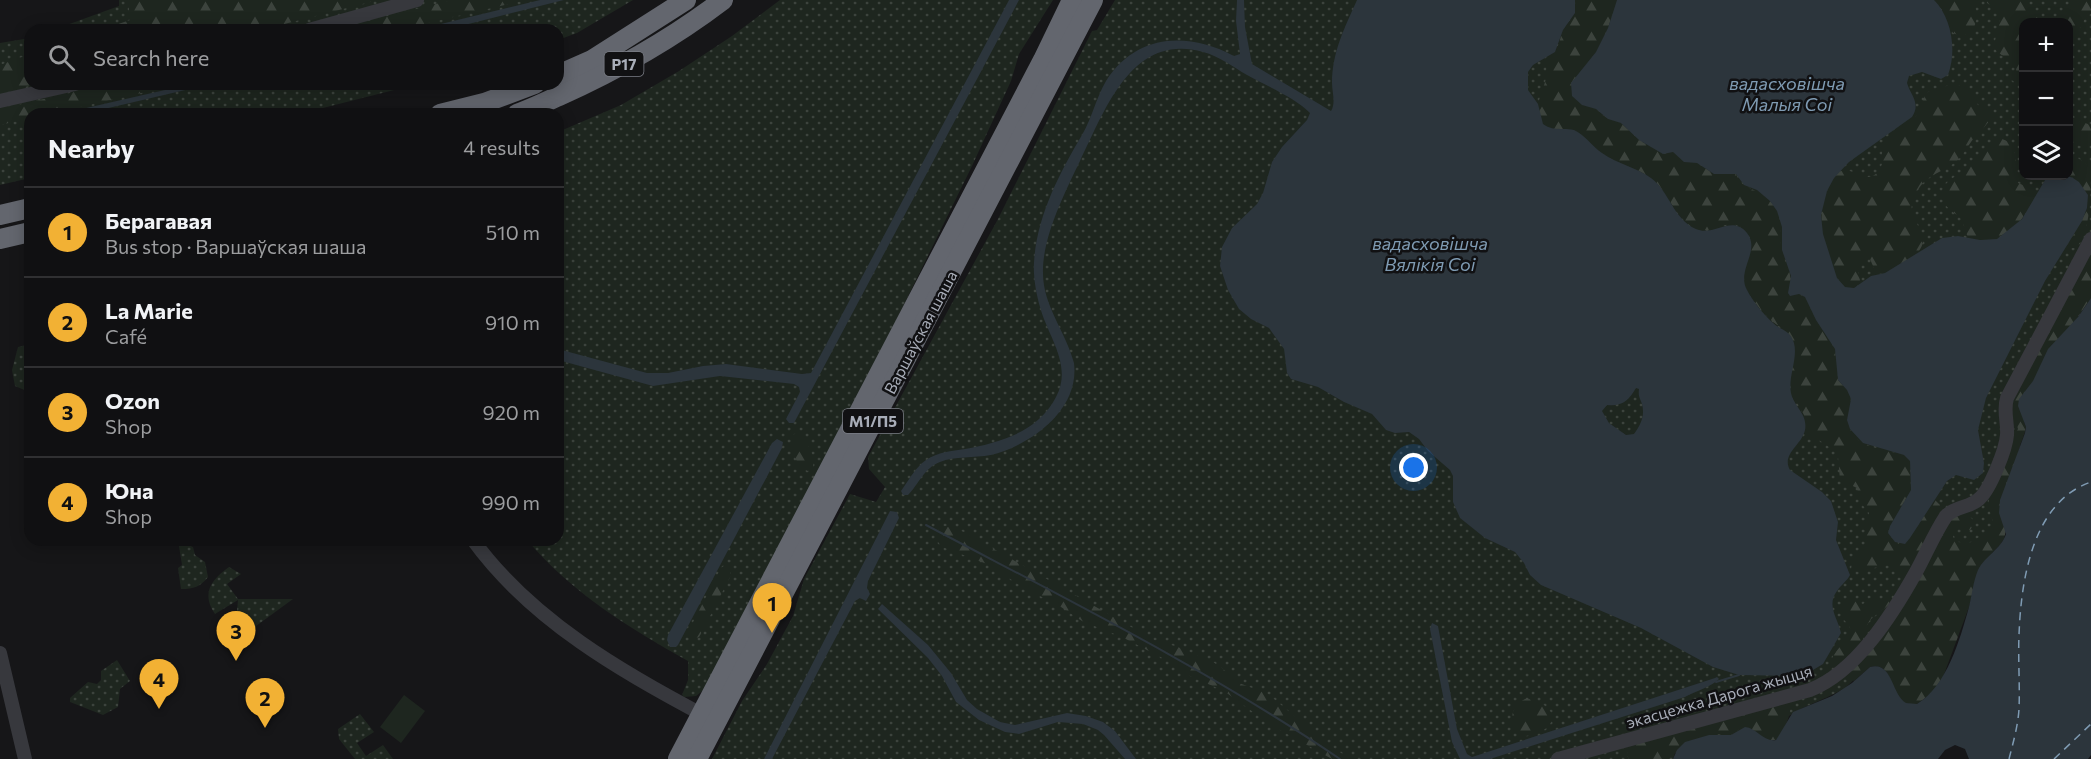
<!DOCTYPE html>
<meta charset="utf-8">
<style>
body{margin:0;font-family:Commissioner,sans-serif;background:#19191b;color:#f1f3f6}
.controls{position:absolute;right:18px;top:18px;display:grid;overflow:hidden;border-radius:12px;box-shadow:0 3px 15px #0003}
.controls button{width:54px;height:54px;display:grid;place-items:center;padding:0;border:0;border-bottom:2px solid #303032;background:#101012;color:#f1f3f6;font:30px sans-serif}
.you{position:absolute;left:1414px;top:468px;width:21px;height:21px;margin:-15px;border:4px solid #fff;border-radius:50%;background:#1a73e8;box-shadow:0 0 0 9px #1a73e833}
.badge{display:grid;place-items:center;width:39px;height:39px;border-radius:50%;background:#f2b134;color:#111;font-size:20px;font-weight:700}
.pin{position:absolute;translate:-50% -50px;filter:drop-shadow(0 2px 3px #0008)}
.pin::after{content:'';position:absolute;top:32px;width:21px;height:18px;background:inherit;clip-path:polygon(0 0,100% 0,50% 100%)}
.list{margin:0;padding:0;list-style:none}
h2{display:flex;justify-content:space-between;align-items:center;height:78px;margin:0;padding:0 24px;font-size:26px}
h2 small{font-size:20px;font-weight:400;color:#9c9d9f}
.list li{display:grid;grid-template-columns:39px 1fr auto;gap:18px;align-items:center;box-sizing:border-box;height:90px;padding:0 24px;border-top:2px solid #303032}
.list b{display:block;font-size:22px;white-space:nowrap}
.list p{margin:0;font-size:20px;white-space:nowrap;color:#9c9d9f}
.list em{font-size:20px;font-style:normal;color:#9c9d9f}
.icon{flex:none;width:33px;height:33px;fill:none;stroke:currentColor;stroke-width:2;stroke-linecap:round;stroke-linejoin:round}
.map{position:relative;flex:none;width:2091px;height:759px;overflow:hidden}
.search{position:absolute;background:#101012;box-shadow:0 3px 15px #0003;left:24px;top:24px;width:540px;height:66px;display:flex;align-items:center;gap:15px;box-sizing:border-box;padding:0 21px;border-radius:18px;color:#9c9d9f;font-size:22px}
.panel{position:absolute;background:#101012;box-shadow:0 3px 15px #0003;left:24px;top:108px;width:540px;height:438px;border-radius:18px}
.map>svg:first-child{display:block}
.grass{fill:url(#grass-dots);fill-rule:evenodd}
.forest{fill:url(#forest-firs)}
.pitch{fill:#1e261f}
.water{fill:#2c353c;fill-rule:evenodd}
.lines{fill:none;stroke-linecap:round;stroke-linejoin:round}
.stream{stroke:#2c353c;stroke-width:2}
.ferry{stroke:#7f9bb3;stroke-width:1.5;stroke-dasharray:8 6;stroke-linecap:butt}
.minor{stroke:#37383d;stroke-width:14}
.highway{stroke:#63666e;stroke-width:20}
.labels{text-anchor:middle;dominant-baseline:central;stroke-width:5;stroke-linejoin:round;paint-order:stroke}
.shield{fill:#111113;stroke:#7b7e86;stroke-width:1.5}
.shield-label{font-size:15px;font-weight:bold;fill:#a8adb8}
.street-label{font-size:16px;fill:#a8adb8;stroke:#111113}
.water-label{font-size:18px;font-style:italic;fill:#7f9bb3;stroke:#111113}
</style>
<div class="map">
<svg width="2091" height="759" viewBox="0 0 2091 759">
<defs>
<pattern id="grass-dots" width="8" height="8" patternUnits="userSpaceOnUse" patternTransform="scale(1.5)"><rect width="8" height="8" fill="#1e261f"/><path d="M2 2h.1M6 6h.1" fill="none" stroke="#3c433d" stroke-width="1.8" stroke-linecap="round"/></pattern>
<pattern id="forest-firs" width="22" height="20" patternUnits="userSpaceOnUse" patternTransform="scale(1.5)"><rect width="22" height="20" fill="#1e261f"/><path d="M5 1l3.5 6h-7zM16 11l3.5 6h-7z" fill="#3c433d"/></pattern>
</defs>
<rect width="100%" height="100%" fill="#161618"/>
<g class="grass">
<path d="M119 0H633L577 33 558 40V30H53L119 6Z"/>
<path d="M780 0H1053L1019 54 1011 81 972 166 864 386 705 689 696 696 684 697 682 695 688 680V661C629 628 571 592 527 540H558V132L621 105 679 71 732 36Z"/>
<path d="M1115 0H2091V298L2078 317 2024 422 2001 544 1845 688C1827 699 1807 704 1789 716L1675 753 1673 759H712L742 701 767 664 793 616 804 579 850 494 876 502 885 487 869 469 868 457 998 219 1092 31 1097 30ZM2024 22H2068V176H2024Z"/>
<path d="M30 38V84H418L299 114H30V178L0 185V43Z"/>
<path d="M30 344V388L29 392 15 386 12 370 18 347Z"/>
<path d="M178 540 193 547 195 555 205 562 208 577C200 587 194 589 181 589L178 568 182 565Z"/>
<path d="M229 567 241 574 227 584 238 599H293L234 642 238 600 215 614C201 593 211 580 229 567Z"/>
<path d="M117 660 130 681 120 689 118 707 103 715 70 702V698L88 682 97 684 101 680V671Z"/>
<path d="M360 714 374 732 357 743 366 756 383 745 393 759H355L339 739 338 729Z"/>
</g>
<g class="forest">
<path d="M128 0H378L261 30H101L130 20Z"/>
<path d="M452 0H526L398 30H332Z"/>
<path d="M1575 0H1617L1608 28 1596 52 1587 65 1582 105 1596 109 1608 119 1621 123 1639 140 1663 154 1673 152 1684 162 1697 163 1714 174H1736C1738 178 1740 183 1744 185 1754 191 1763 193 1771 202 1784 217 1780 230 1781 247 1783 263 1796 274 1788 291L1793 296 1799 294 1805 297 1816 320 1835 349 1838 380 1847 390 1851 399 1847 420 1850 429 1858 440 1872 447 1904 455 1910 461 1911 490 1888 530 1889 537 1898 544 1913 534 1929 507 1935 500 1940 505 1939 515 1966 511C1968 517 1973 518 1975 523L1970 530 1961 526 1955 530 1953 537 1958 542 1969 543 1990 531 1993 522 1988 505 1991 489 2009 445 2018 429 2016 422 2013 420 2009 406 2058 317 2076 278 2091 254V298L2023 393 2020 412 2026 427 2025 432 2000 500 2001 520 2006 530 2004 539 1979 569 1969 607 1943 677 1932 693 1917 704C1885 709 1899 660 1870 667L1854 681 1848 677 1849 671 1905 582C1895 548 1869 578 1851 570L1852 561 1866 550V529L1869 513 1860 502 1857 488 1840 480 1838 457 1835 451 1807 432 1804 415 1791 391 1784 329C1767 321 1742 292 1744 272 1745 256 1762 242 1740 227 1727 218 1712 235 1697 229 1675 220 1671 196 1655 182 1643 170 1625 166 1611 159 1598 152 1590 141 1579 133 1568 126 1549 136 1542 121 1533 103 1543 94 1546 78 1547 72 1545 65 1548 60 1550 56 1554 53 1556 49 1560 44 1560 38 1562 32 1569 17 1576 21 1575 0Z"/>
<path d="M1934 0H1972C1983 18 1973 43 1953 33L1943 11Z"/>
<path d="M1982 0H2029L2026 3 2027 9 2039 19 2047 22 2062 16 2077 0H2091V13L2084 20 2069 53 2068 22H2024L2023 82 2016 83 2010 79 2016 74C2019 58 2000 59 1994 47 1997 23 2010 16 1982 0Z"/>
<path d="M30 54V84H37L0 93V65Z"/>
<path d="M109 84H181L49 114H30V118L0 125V109Z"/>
<path d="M1955 84 1966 88 1978 105 1991 109 1992 117C1986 127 1977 133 1971 142 1966 149 1963 155 1957 161 1941 174 1924 174 1915 196 1906 214 1917 219 1922 235 1929 254 1896 268 1883 274L1876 273 1870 259 1864 257C1852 265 1861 274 1860 284L1854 288 1845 287C1837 281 1835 272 1832 263 1822 238 1816 213 1829 187 1831 183 1835 175 1839 172 1853 163 1870 193 1882 164V153L1884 145 1918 114 1926 93 1934 89Z"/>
<path d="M2069 114 2076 120 2091 125V144C2083 149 2076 145 2070 139Z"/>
<path d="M2002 139C2021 144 2014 168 2018 183L2033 189 2035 197C2021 226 2002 245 1969 238 1964 232 1965 226 1962 220 1958 214 1949 211 1945 204 1933 183 1959 177 1970 165 1979 155 1987 141 2002 139Z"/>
<path d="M2069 152 2091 167C2091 189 2091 237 2075 248H2072L2068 243 2077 229 2073 178 2068 176Z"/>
<path d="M798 431 803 433 814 459 813 467 808 471 799 467 792 449V436Z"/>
<path d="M945 526 964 532 1154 640 1178 647 1213 662 1222 668 1239 683 1268 694 1331 746 1350 759H1332L1271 725 1224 691 1190 676 1172 663 1122 637 1082 621 1055 603 1029 591 987 564 945 548C934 542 932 530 945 526Z"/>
<path d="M725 565 731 567 730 577 702 632 699 637 693 639 688 635 689 630 721 568Z"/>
<path d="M1870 598 1881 602 1888 598 1891 601 1890 604 1871 619 1865 628 1863 640 1837 669 1831 665C1830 652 1847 644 1851 631L1849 625 1841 617V606L1850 599 1863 604Z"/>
<path d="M1525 699C1538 699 1546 705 1553 715 1552 729 1538 734 1526 736 1506 729 1509 707 1525 699Z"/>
<path d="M1786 703 1790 705C1792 715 1783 732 1776 740H1768L1741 728 1731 735 1714 734 1680 745 1675 753 1667 759H1629C1625 753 1628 748 1633 743Z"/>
</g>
<path class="pitch" d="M404 695 425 711 401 743 380 727Z"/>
<g class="water">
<path d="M540 0H564L445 30H416Z"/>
<path d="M1009 0H1019L794 423H789L786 419 800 392 799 387 794 384 720 376 653 386 558 360V349L647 373H668L703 366 726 364 802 374 811 373Z"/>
<path d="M1237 0H1244L1245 27 1252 64 1331 111C1336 103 1332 92 1332 83 1332 52 1345 27 1357 0H1575V13L1563 30 1555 52 1533 65 1528 72V90L1538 104 1543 124C1554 132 1563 127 1574 130 1584 134 1593 147 1602 153 1617 164 1636 167 1651 178 1670 192 1673 219 1696 229 1714 237 1732 214 1747 233 1761 251 1736 270 1747 290 1752 300 1763 314 1772 322 1781 331 1790 329 1794 343 1798 359 1788 376 1791 393 1794 407 1808 414 1805 430 1802 445 1781 454 1790 470L1822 492 1831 501 1838 522 1836 540 1850 575C1847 581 1841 585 1837 591 1826 606 1838 618 1841 633L1823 664 1813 670 1788 676 1739 675 1713 667 1641 628 1541 585 1530 575 1524 563 1515 552 1485 538 1460 518 1453 502V476L1450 470 1428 451 1419 439 1409 432 1395 433 1386 430 1372 414 1344 402 1318 387 1291 379 1287 373 1284 349 1269 328 1251 319 1239 309 1228 290 1220 266 1222 247 1232 228 1257 204 1263 193 1272 162 1282 147 1307 120 1310 113C1297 99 1265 85 1247 75 1233 67 1219 56 1203 52 1131 32 1105 111 1080 161 1065 192 1042 238 1043 273 1043 306 1066 332 1074 363 1080 410 1031 445 991 455 974 458 955 456 940 462 924 468 919 484 908 495H903L901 491 903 488C910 478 916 467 926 460 938 452 951 451 965 449 1001 442 1038 432 1056 397 1073 365 1048 337 1040 307 1036 293 1033 276 1034 262 1037 216 1059 174 1082 135 1092 118 1096 98 1106 81 1137 33 1188 32 1234 56L1240 54 1236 21ZM1636 388 1639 389C1638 397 1640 398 1642 404 1645 416 1641 424 1634 434L1626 435 1609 423 1602 411 1607 405C1622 407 1629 400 1636 388Z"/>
<path d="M1617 0H1934C1952 18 1957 51 1948 75L1941 79 1922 72 1909 76 1907 83C1911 96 1921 103 1912 117L1849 162 1834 178 1827 191 1821 215 1823 234 1837 278 1845 287 1854 288 1871 276 1885 273 1942 238 1958 236 1980 240 1997 239 2022 219 2045 180 2050 176H2068L2073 178 2079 182 2088 195 2087 208 2082 221 2045 281 1986 398 1978 430 1984 463 1983 473 1974 480 1956 475 1947 481 1910 538 1905 544 1895 542 1888 533 1890 526 1911 490 1910 461 1904 455 1863 443 1850 429 1847 420 1851 399 1847 390 1838 380 1835 349 1816 320 1805 297 1799 294 1790 296 1788 293 1791 276 1782 250V227L1777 211 1770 201 1757 190 1744 185 1736 174H1714L1697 163 1684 162 1673 152 1663 154 1639 140 1621 123 1608 119 1596 109 1582 105 1572 96 1571 83 1596 52 1608 28Z"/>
<path d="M191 84H211L83 114H60Z"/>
<path d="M2091 298V755L2088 759H1969L1965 749 1955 745 1945 750 1938 759H1673L1677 750 1685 742 1709 735H1731L1745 727C1757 728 1763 742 1776 740L1793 712 1832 696 1852 683 1870 667C1893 661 1891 694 1906 703L1917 704C1947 686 1960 639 1969 607 1972 595 1973 582 1978 570 1985 556 2001 549 2006 534L1999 513 2000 500 2025 433 2026 427 2018 406 2019 399 2033 381 2048 349 2078 317Z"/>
<path d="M777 439 783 442 782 448 678 645 676 647H670L667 640 668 635 772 443Z"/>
<path d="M890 511 897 512 899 518 868 581 867 588 870 594 866 601 860 598 855 601 772 759H764Z"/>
<path d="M882 604 928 645 951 673 967 700 977 709 1000 722 1015 725 1067 713 1086 716 1103 722 1115 731 1136 759H1125L1104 735 1098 730 1083 724 1058 722 1019 734 1005 732 979 720 956 702 942 676 928 658 878 609Z"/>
<path d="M1432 623 1438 626 1457 729 1467 754 1472 757 1715 678 1717 677 1719 679C1713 686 1694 692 1685 697L1490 759H1460L1452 742 1430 629Z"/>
</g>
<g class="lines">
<g class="stream">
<path d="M926 525C1066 599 1209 670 1340 759"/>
<path d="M1716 682 1739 675"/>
</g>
<g class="ferry">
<path d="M2009 759C2013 743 2018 726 2019 709 2020 685 2018 660 2019 635 2021 581 2032 502 2091 482"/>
<path d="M2054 759 2091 724"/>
</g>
<g class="minor">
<path d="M309 30 417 0"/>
<path d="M0 101 75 84"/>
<path d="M473 540C531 620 623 673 709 718"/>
<path d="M0 653 25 759"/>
<path d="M1558 759 1810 690C1856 672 1892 615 1916 572 1926 554 1934 534 1946 516 1955 506 1970 508 1979 499 1990 490 2006 449 2007 435 2008 422 2003 411 2007 398L2091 239"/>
</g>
<g class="highway">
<path d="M558 75 592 60 686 0"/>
<path d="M440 114 484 103 535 84"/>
<path d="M517 114C531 109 545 102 559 96 617 70 673 38 723 0"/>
<path d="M0 215 30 208"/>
<path d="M0 239 30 232"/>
<path d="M678 759 1043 60 1072 0"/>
<path d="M697 759 1093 0"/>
</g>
</g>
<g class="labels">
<g class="shield">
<rect x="604.5" y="52" width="39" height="24" rx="4.5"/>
<rect x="843" y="409" width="60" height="24" rx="4.5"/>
</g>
<g class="shield-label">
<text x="624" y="64">Р17</text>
<text x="873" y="421">М1/П5</text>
</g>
<g class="street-label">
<text transform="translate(920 332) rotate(-62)">Варшаўская шаша</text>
<text transform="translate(1719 696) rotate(-16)">экасцежка Дарога жыцця</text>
</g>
<g class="water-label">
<text x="1787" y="83">вадасховішча<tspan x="1787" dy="21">Малыя Соі</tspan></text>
<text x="1430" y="243">вадасховішча<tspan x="1430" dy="21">Вялікія Соі</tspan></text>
</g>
</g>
</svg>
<div class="controls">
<button>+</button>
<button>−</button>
<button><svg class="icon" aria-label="layers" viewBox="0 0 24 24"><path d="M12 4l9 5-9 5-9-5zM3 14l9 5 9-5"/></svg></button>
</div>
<div class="you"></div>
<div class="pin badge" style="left:772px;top:633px">1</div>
<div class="pin badge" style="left:265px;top:728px">2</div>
<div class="pin badge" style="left:236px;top:661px">3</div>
<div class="pin badge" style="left:159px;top:709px">4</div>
<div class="search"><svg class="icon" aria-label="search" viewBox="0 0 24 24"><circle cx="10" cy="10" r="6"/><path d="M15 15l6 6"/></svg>Search here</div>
<section class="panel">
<h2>Nearby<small>4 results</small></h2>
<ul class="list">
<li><span class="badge">1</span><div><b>Берагавая</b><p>Bus stop · Варшаўская шаша</p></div><em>510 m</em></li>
<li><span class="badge">2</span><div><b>La Marie</b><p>Café</p></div><em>910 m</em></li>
<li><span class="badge">3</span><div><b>Ozon</b><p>Shop</p></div><em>920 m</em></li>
<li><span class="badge">4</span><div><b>Юна</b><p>Shop</p></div><em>990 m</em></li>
</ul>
</section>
</div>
